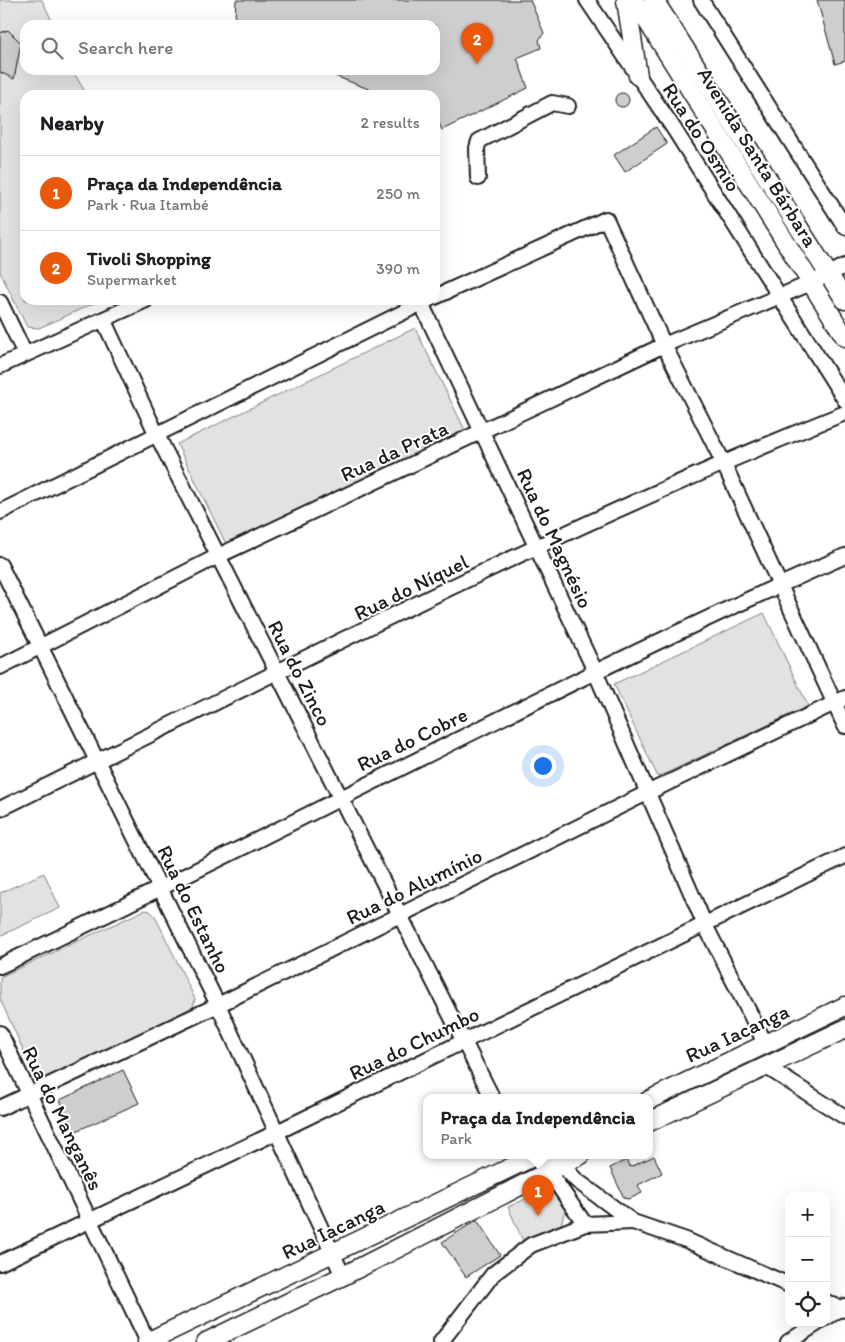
<!DOCTYPE html>
<meta charset="utf-8">
<style>
body{margin:0;font-family:Itim,sans-serif;background:#f2f2f2;color:#202124}
.controls{position:absolute;right:15px;bottom:15px;display:grid;overflow:hidden;border-radius:10px;box-shadow:0 5px 20px #0002}
.controls button{width:45px;height:45px;display:grid;place-items:center;padding:0;border:0;border-bottom:1px solid #e0e0e0;background:#fff;color:#202124;font:25px sans-serif}
.you{position:absolute;left:542px;top:765px;width:18px;height:18px;margin:-12px;border:4px solid #fff;border-radius:50%;background:#1a73e8;box-shadow:0 0 0 8px #1a73e833}
.badge{display:grid;place-items:center;width:32px;height:32px;border-radius:50%;background:#ea580c;color:#fff;font-size:16px;font-weight:700}
.pin{position:absolute;translate:-50% -41px;filter:drop-shadow(0 1px 2px #0008)}
.pin::after{content:'';position:absolute;top:26px;width:18px;height:15px;background:inherit;clip-path:polygon(0 0,100% 0,50% 100%)}
.popup{position:absolute;left:423px;top:1094px;width:230px;height:65px;box-sizing:border-box;display:grid;place-content:center;border-radius:10px;background:#fff;filter:drop-shadow(0 1px 4px #0005);font-size:16px;white-space:nowrap;color:#757577}
.popup b{font-size:19px;color:#202124}
.popup::after{content:'';position:absolute;left:50%;top:100%;margin-left:-10px;border:10px solid transparent;border-top-color:#fff}
.list{margin:0;padding:0;list-style:none}
h2{display:flex;justify-content:space-between;align-items:center;height:65px;margin:0;padding:0 20px;font-size:21px}
h2 small{font-size:16px;font-weight:400;color:#757577}
.list li{display:grid;grid-template-columns:32px 1fr auto;gap:15px;align-items:center;box-sizing:border-box;height:75px;padding:0 20px;border-top:1px solid #e0e0e0}
.list b{display:block;font-size:19px;white-space:nowrap}
.list p{margin:0;font-size:16px;white-space:nowrap;color:#757577}
.list em{font-size:16px;font-style:normal;color:#757577}
.icon{flex:none;width:28px;height:28px;fill:none;stroke:currentColor;stroke-width:2;stroke-linecap:round;stroke-linejoin:round}
.map{position:relative;flex:none;width:845px;height:1342px;overflow:hidden}
.search{position:absolute;background:#fff;box-shadow:0 5px 20px #0002;left:20px;top:20px;width:420px;height:55px;display:flex;align-items:center;gap:12px;box-sizing:border-box;padding:0 18px;border-radius:15px;color:#757577;font-size:19px}
.panel{position:absolute;background:#fff;box-shadow:0 5px 20px #0002;left:20px;top:90px;width:420px;height:215px;border-radius:15px}
.map>svg:first-child{display:block}
.green{fill:#e2e2e2;stroke:#7f7f7f}
.building{fill:#cecece;stroke:#1c1c1c}
.lines{fill:none;stroke-linecap:round;stroke-linejoin:round}
.minor-casing{stroke:#1c1c1c;stroke-width:18}
.major-casing{stroke:#1c1c1c;stroke-width:21}
.minor{stroke:#fff;stroke-width:14}
.major{stroke:#fff;stroke-width:18}
.labels{text-anchor:middle;dominant-baseline:central;stroke-width:4;stroke-linejoin:round;paint-order:stroke}
.street-label{font-size:21px;fill:#1c1c1c;stroke:#fff}
</style>
<div class="map">
<svg width="845" height="1342" viewBox="0 0 845 1342">
<rect width="100%" height="100%" fill="#fff"/>
<filter id="ink" filterUnits="userSpaceOnUse"><feTurbulence type="fractalNoise" baseFrequency=".02" numOctaves="2"/><feDisplacementMap in="SourceGraphic" scale="10" xChannelSelector="R" yChannelSelector="G"/><feConvolveMatrix kernelMatrix="1 2 1 2 8 2 1 2 1" color-interpolation-filters="sRGB"/></filter>
<g filter="url(#ink)">
<g class="green">
<path d="M0 0H42L54 25H25V70H72L87 95H25V300H101L39 328 27 327 0 272Z"/>
<path d="M415 328 465 430 227 546 177 444Z"/>
<path d="M764 613 808 706 658 777 614 684Z"/>
<path d="M44 873 60 908 0 936V893Z"/>
<path d="M145 910 150 911 155 916 195 999 193 1007 46 1079 31 1067 0 999V977Z"/>
<path d="M547 1189 567 1202 561 1225 524 1243 508 1207Z"/>
</g>
<g class="building">
<path d="M236 0H530L544 33 539 40 541 48 517 58 528 88 442 130 435 114V95L408 91 404 95H384L322 71 435 70V25H240L235 17Z"/>
<path d="M817 0H845V61L835 64Z"/>
<path d="M8 30 21 43 14 79 0 72V33Z"/>
<circle cx="622" cy="100" r="7"/>
<path d="M656 127 667 144 625 172 614 155Z"/>
<path d="M123 1070 139 1103 74 1132 60 1100Z"/>
<path d="M654 1156 662 1173 638 1185 642 1193 629 1199 624 1198 610 1168 626 1160 630 1167Z"/>
<path d="M477 1220 500 1255 466 1277 442 1242Z"/>
</g>
<g class="lines">
<g class="minor-casing">
<g id="minor">
<path d="M587 0 674 129 845 400"/>
<path d="M701 0 845 227"/>
<path d="M478 178 477 148 479 141 552 103 568 106"/>
<path d="M435 297 606 219 664 345 723 462 845 726"/>
<path d="M0 302 25 354"/>
<path d="M421 303 595 671 705 925 766 1045"/>
<path d="M104 321 156 433 492 1097"/>
<path d="M0 366 146 300"/>
<path d="M0 512 428 300"/>
<path d="M0 565 218 1005 343 1276"/>
<path d="M0 667 218 556 664 345 811 283 845 266"/>
<path d="M0 809C279 672 556 528 845 413"/>
<path d="M0 966C283 832 558 682 845 556"/>
<path d="M0 1033 148 1342"/>
<path d="M765 1066 845 1117"/>
<path d="M0 1108 218 1005 649 792 845 698"/>
<path d="M537 1155 585 1224"/>
<path d="M553 1155 576 1180 633 1222 686 1240 789 1285"/>
<path d="M0 1263 277 1132 845 856"/>
<path d="M826 1302 845 1310"/>
<path d="M826 1318 845 1306"/>
<path d="M441 1342 493 1274 531 1245 585 1224 633 1222"/>
<path d="M788 1342 818 1323"/>
</g>
</g>
<g class="major-casing">
<g id="major">
<path d="M626 0 638 76"/>
<path d="M634 0 845 337"/>
<path d="M654 0 845 300"/>
<path d="M649 1100 845 1006"/>
<path d="M649 1122 845 1029"/>
<path d="M147 1342 537 1155"/>
<path d="M206 1342 343 1276 581 1155"/>
</g>
</g>
<use href="#minor" class="minor"/>
<use href="#major" class="major"/>
</g>
</g>
<g class="labels">
<g class="street-label">
<text transform="translate(702 137) rotate(57)">Rua do Osmio</text>
<text transform="translate(758 157) rotate(58)">Avenida Santa Bárbara</text>
<text transform="translate(394 451) rotate(-25)">Rua da Prata</text>
<text transform="translate(555 538) rotate(65)">Rua do Magnésio</text>
<text transform="translate(411 587) rotate(-26)">Rua do Níquel</text>
<text transform="translate(300 673) rotate(63)">Rua do Zinco</text>
<text transform="translate(412 739) rotate(-26)">Rua do Cobre</text>
<text transform="translate(414 886) rotate(-26)">Rua do Alumínio</text>
<text transform="translate(194 909) rotate(64)">Rua do Estanho</text>
<text transform="translate(737 1033) rotate(-25)">Rua Iacanga</text>
<text transform="translate(414 1043) rotate(-26)">Rua do Chumbo</text>
<text transform="translate(63 1118) rotate(64)">Rua do Manganês</text>
<text transform="translate(333 1229) rotate(-26)">Rua Iacanga</text>
</g>
</g>
</svg>
<div class="controls">
<button>+</button>
<button>−</button>
<button><svg class="icon" aria-label="locate" viewBox="0 0 24 24"><circle cx="12" cy="12" r="6"/><path d="M12 2v4M12 18v4M2 12h4M18 12h4"/></svg></button>
</div>
<div class="you"></div>
<div class="pin badge" style="left:538px;top:1216px">1</div>
<div class="popup"><b>Praça da Independência</b>Park</div>
<div class="pin badge" style="left:477px;top:64px">2</div>
<div class="search"><svg class="icon" aria-label="search" viewBox="0 0 24 24"><circle cx="10" cy="10" r="6"/><path d="M15 15l6 6"/></svg>Search here</div>
<section class="panel">
<h2>Nearby<small>2 results</small></h2>
<ul class="list">
<li><span class="badge">1</span><div><b>Praça da Independência</b><p>Park · Rua Itambé</p></div><em>250 m</em></li>
<li><span class="badge">2</span><div><b>Tivoli Shopping</b><p>Supermarket</p></div><em>390 m</em></li>
</ul>
</section>
</div>
